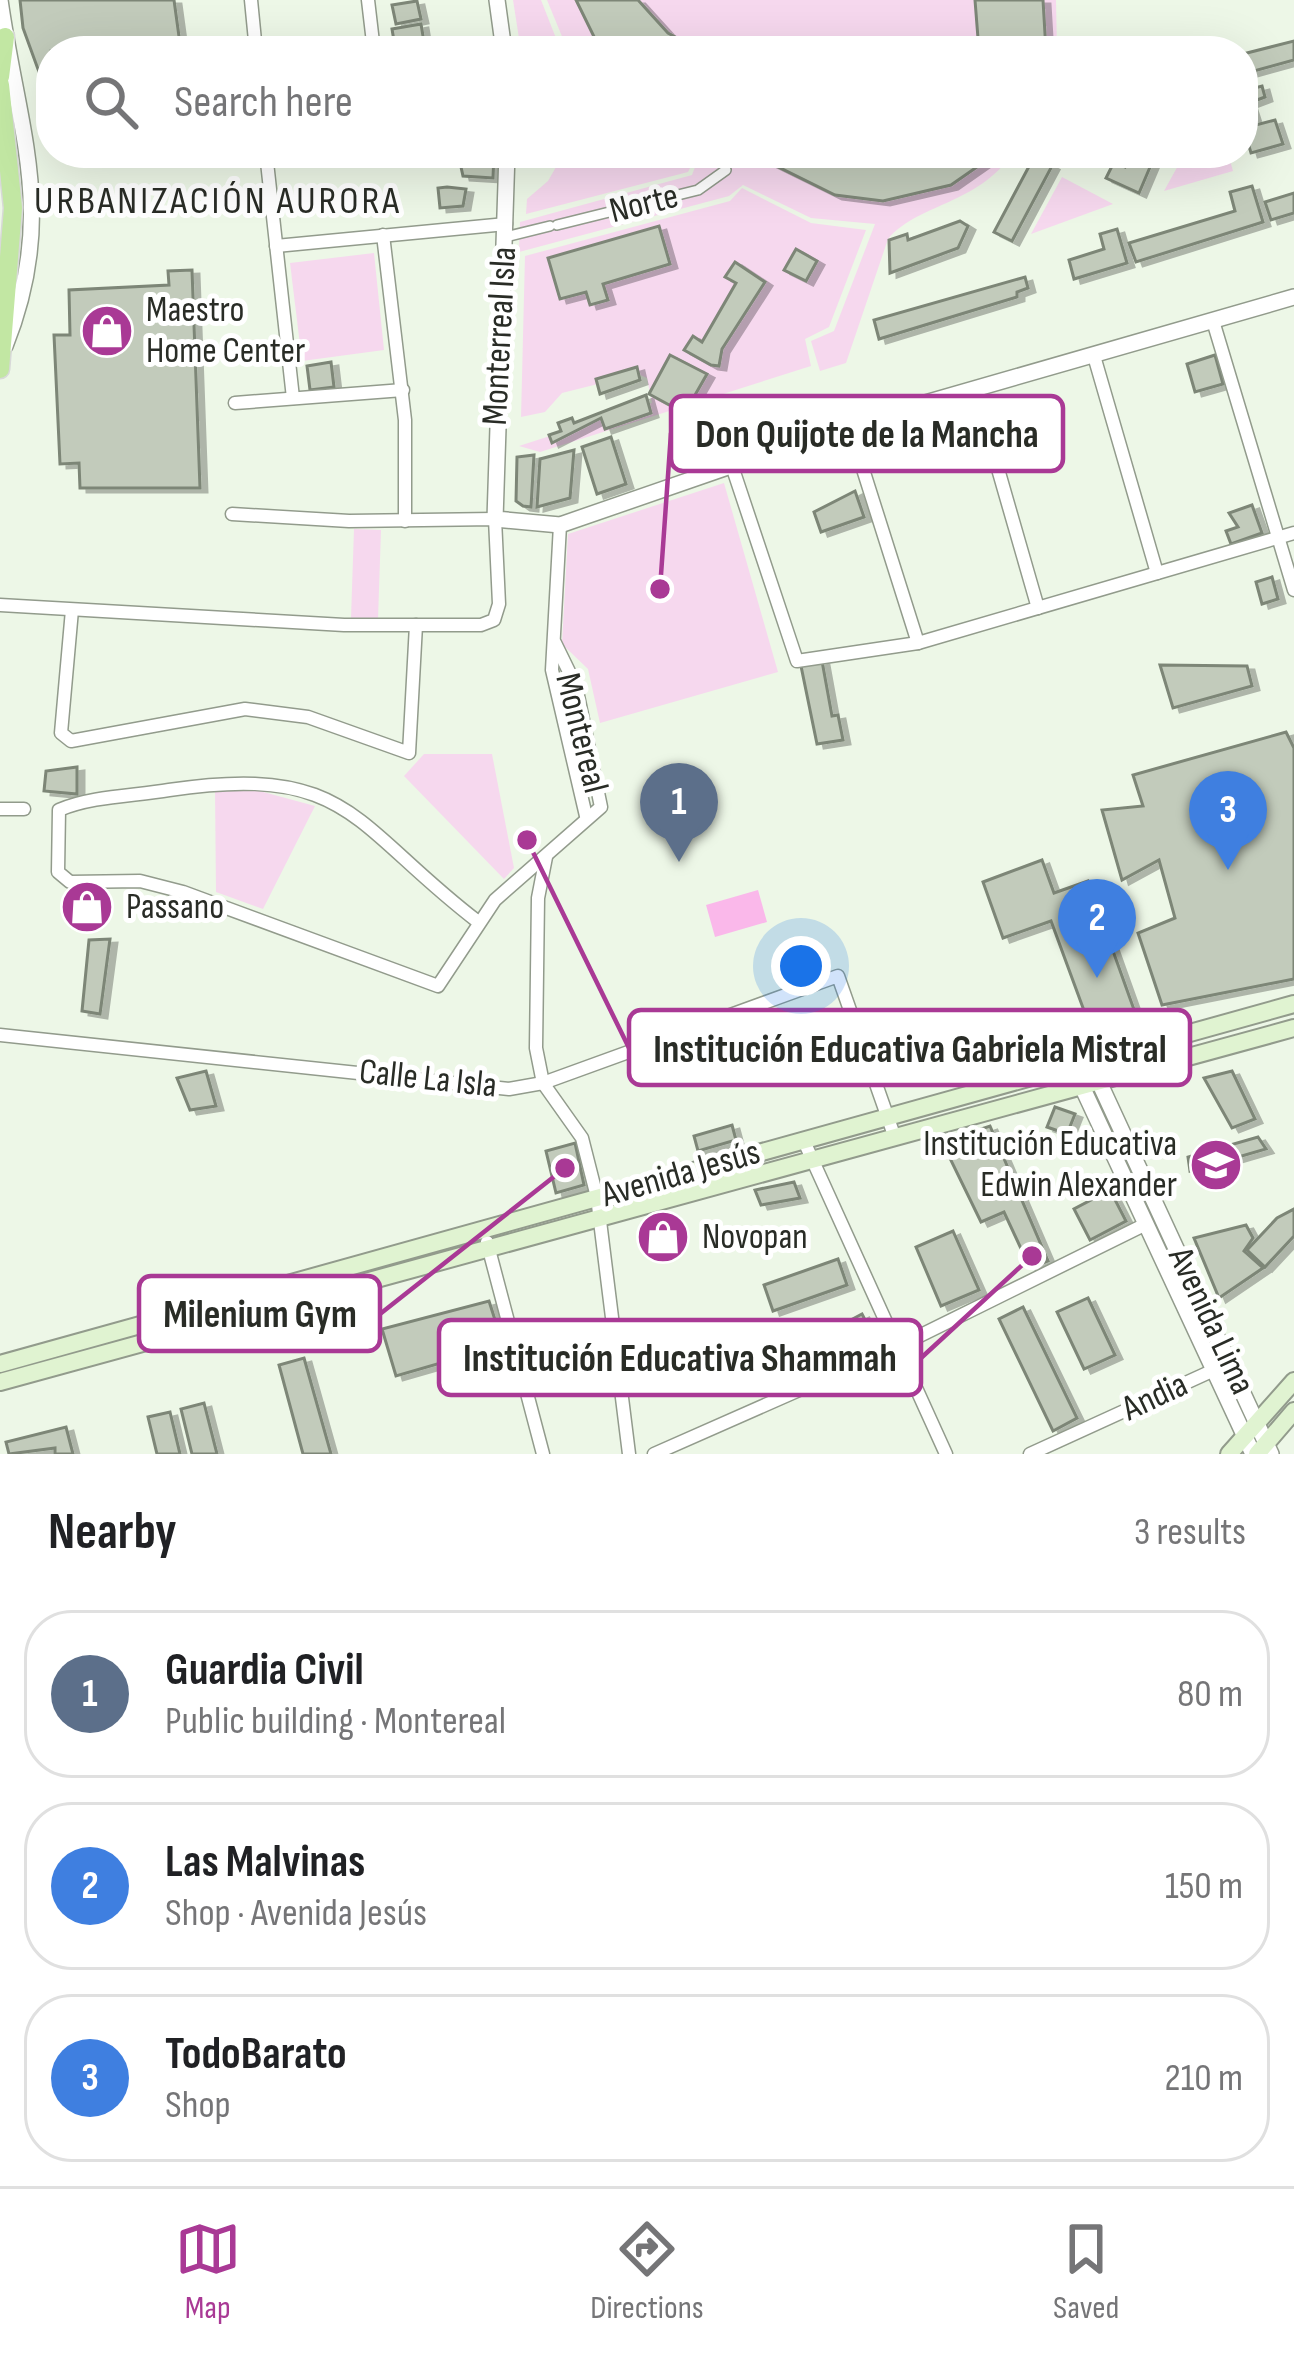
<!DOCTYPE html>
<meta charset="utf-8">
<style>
body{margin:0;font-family:"Sofia Sans Condensed",sans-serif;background:#f2f2f2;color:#202124}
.you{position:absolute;left:801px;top:966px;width:42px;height:42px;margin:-30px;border:9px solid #fff;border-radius:50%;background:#1a73e8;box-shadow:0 0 0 18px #1a73e833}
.badge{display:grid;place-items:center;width:78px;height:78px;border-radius:50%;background:#a93995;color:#fff;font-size:39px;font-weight:700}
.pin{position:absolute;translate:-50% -99px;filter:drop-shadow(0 3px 6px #0008)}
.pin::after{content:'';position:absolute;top:63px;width:42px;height:36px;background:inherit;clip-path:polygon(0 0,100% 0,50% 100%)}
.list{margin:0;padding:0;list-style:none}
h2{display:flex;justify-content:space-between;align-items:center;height:156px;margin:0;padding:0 48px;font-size:51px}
h2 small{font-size:39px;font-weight:400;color:#757577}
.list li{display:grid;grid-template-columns:78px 1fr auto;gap:36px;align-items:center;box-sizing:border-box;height:168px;margin:0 24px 24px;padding:0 24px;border:3px solid #e0e0e0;border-radius:48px}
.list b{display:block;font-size:45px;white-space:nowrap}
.list p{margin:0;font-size:39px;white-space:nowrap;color:#757577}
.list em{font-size:39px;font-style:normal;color:#757577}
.icon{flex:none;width:66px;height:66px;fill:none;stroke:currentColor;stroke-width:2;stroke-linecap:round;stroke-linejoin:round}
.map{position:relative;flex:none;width:1294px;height:1454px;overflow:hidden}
.search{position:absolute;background:#fff;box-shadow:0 12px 48px #0002;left:36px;right:36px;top:36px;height:132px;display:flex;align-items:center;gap:30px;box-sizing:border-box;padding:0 42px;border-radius:48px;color:#757577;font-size:45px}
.sheet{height:732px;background:#fff}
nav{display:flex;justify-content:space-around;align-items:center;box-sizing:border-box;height:168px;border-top:3px solid #e0e0e0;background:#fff;font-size:33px;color:#757577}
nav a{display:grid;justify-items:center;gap:6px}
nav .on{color:#a93995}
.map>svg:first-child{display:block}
.green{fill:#f6d8ee}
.water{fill:#fab8ea}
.building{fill:#c2cbbb;stroke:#7d8677;stroke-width:3;filter:url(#shadow)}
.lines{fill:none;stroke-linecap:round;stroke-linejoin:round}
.pedestrian-casing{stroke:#929b8c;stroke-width:12}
.minor-casing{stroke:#929b8c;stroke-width:15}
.tertiary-casing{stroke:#929b8c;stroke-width:18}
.secondary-casing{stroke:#929b8c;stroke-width:20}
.primary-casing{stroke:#d8d9d8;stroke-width:21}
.pedestrian{stroke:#fff;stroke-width:9}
.minor{stroke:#fff;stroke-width:12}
.tertiary{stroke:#fff;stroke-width:15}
.secondary{stroke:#e0f3d1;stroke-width:16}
.primary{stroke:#c2e7a3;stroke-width:18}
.labels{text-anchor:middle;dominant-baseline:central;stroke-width:10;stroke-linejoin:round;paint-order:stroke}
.street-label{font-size:36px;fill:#292c26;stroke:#fff}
.poi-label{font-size:36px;fill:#292c26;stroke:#fff;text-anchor:start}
.neighbourhood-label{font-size:39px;letter-spacing:3px;fill:#292c26;stroke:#fff}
.leader{fill:none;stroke:#a93995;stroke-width:4.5}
.callout-dot{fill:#a93995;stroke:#fff;stroke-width:4.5}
.callout{fill:#fff;stroke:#a93995;stroke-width:4.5}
.callout-label{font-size:39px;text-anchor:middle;font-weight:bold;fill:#292c26}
</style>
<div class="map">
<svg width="1294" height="1454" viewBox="0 0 1294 1454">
<defs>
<filter id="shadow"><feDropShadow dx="7" dy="4" stdDeviation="0" flood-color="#0004"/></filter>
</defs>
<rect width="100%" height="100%" fill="#edf7e7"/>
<g class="green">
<path d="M513 0H541L561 51H521Z"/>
<path d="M547 0H1056L1057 51H568Z"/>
<path d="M564 153H677L693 162 688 172 526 214 527 199 548 181Z"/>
<path d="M688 153H1013C977 205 917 204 888 239L846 363 820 371 811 341 834 331 875 224 811 218 743 185 729 196 519 252 520 222 692 175 698 159Z"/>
<path d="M1185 153H1228L1233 171 1164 191Z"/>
<path d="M1062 177 1113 204 1031 234Z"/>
<path d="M742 188 811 223 866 230 829 327 805 339 811 366 540 452 519 446 652 403 647 378 638 374 562 393 545 412 521 417 525 256 730 201Z"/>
<path d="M374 253 384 350 302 361 290 263Z"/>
<path d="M724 483 778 672 600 723 588 669 562 644 568 534Z"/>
<path d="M354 529 381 530 378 619 351 618Z"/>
<path d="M424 754H492L514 868 504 879 404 776Z"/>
<path d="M248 788 315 806 263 909 216 892 215 790Z"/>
</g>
<path class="water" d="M758 890 767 922 715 937 706 905Z"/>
<g class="building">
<path d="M20 0H174L181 51H51V105L23 28Z"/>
<path d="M576 0H638L668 33 701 51H601Z"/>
<path d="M975 0H1043L1046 51H979Z"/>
<path d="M417 1 421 19 396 24 392 5Z"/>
<path d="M421 24 424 42 395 47 392 29Z"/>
<path d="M1294 41V60L1243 74V54Z"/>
<path d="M1262 86 1265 97 1249 103 1256 125 1275 120 1283 144 1251 153 1243 126V91Z"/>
<path d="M473 153H494L493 178 463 176 461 167 475 163Z"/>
<path d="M750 153H997L951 185 883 201 835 195Z"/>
<path d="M1156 153 1139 193 1106 178 1114 162 1125 167 1130 153Z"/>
<path d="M1034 157 1052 166 1012 241 994 232Z"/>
<path d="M1252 186 1263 222 1136 262 1129 243 1235 211 1230 192Z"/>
<path d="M447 187 466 189 463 206 440 208 438 188Z"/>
<path d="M1294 193V213L1271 220 1265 202Z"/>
<path d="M960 221 968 226 958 248 890 273 889 240 907 234 908 240Z"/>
<path d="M659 226 670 264 603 284 608 300 590 305 586 292 560 299 548 258Z"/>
<path d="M1117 229 1127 263 1074 279 1069 260 1104 249 1100 234Z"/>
<path d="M796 249 817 261 806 281 784 270Z"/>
<path d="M735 262 765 282 722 349 719 366 711 365 684 350 693 336 702 342 736 283 725 277Z"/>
<path d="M192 270 200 488H80L79 463 60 464 54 335H70L69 290 169 285 168 271Z"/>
<path d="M1025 277 1028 288 1017 292V297L879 339 874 320Z"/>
<path d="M670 355 707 374 691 402 673 407 649 394Z"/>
<path d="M1215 355 1223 384 1195 392 1187 364Z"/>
<path d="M331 362 334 387 310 390 307 366Z"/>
<path d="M637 367 640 380 600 394 596 379Z"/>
<path d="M646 395 651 413 605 429 601 418 552 443 549 435 561 431 558 423 572 418 574 423Z"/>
<path d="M611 437 626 484 597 494 582 447Z"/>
<path d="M574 450 570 498 537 507 540 459Z"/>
<path d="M534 455 531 507 523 506 516 501 517 457Z"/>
<path d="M855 491 864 517 821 532 814 512Z"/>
<path d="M1252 505 1262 533 1231 544 1226 531 1238 527 1229 513Z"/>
<path d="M1272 577 1278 599 1262 604 1256 582Z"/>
<path d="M822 661 832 716 838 715 843 740 817 744 801 666Z"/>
<path d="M1160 665 1247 666 1252 686 1173 708Z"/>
<path d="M1286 732 1294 748V979L1162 1005 1138 933 1175 918 1159 860 1122 880 1102 810 1143 806 1133 775Z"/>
<path d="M77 767V794L44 791 46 771Z"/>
<path d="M1042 860 1054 893 1088 881 1137 1018 1130 1021 1134 1032 1105 1042 1102 1032 1093 1035 1051 921 1003 938 983 882Z"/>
<path d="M110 939 100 1014 82 1011 89 940Z"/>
<path d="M206 1071 216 1106 190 1110 177 1078Z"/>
<path d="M1232 1071 1255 1119 1232 1128 1204 1078Z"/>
<path d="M1055 1107 1075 1114 1067 1134 1047 1127Z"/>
<path d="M732 1125 736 1140 698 1151 694 1136Z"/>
<path d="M990 1126 1048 1261 1030 1268 1004 1212 981 1222 942 1142Z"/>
<path d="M1258 1137 1266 1149 1190 1171 1188 1157Z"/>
<path d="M575 1143 584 1185 556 1193 546 1151Z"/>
<path d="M794 1182 800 1198 761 1205 755 1190Z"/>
<path d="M1110 1190 1126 1221 1090 1240 1074 1209Z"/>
<path d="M1294 1209V1236L1265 1267 1247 1250 1277 1218Z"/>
<path d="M1246 1225 1253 1238 1244 1251 1263 1268 1219 1298 1194 1238Z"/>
<path d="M953 1231 979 1290 941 1306 916 1247Z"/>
<path d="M838 1259 847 1285 773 1311 764 1285Z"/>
<path d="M1088 1298 1115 1355 1084 1369 1057 1312Z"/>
<path d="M489 1301 503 1345 396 1376 382 1329Z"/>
<path d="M1023 1307 1077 1418 1053 1431 999 1319Z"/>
<path d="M862 1314 874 1337 830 1360 819 1337Z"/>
<path d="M304 1358 331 1454H303L279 1365Z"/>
<path d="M204 1403 217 1454H192L181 1409Z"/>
<path d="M170 1412 180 1454H157L148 1417Z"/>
<path d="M66 1427 73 1454H55V1448L9 1454 6 1442Z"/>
</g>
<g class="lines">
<g class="pedestrian-casing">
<g id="pedestrian">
<path d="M557 225 698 190 726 170"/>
<path d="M505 237 550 226"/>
</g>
</g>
<g class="minor-casing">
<g id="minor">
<path d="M251 0 256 51"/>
<path d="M368 0 374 51"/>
<path d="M266 153 293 398"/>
<path d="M383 235 405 420V521"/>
<path d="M276 246 506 224"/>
<path d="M1213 321 1294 590"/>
<path d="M1094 356 1157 573"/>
<path d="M975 389 1038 608"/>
<path d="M235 403 403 390"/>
<path d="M849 425 918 643"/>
<path d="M731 463 797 661 918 643 1294 533"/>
<path d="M560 525 552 670 586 816"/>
<path d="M0 605 344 625H481L494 620 499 604 495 519 349 521 232 514"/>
<path d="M72 610 61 733 71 741 245 709 308 717 409 753 416 625"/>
<path d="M0 809H24"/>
<path d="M546 857 538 898 536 1048 543 1083 582 1138 597 1197 629 1454"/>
<path d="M477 921C352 825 350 763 169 790 134 796 92 796 59 810L58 872 70 882 140 881 183 892 438 986 495 900 601 807 576 686 555 643"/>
<path d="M0 1035 509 1089 543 1083 838 976 895 1138"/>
<path d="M803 1139 946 1454"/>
<path d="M487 1242 543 1454"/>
<path d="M654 1454 899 1346 1146 1224"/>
<path d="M1030 1454 1214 1370"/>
</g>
</g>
<g class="tertiary-casing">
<g id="tertiary">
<path d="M0 0C18 130 58 214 5 346"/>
<path d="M497 0 504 51"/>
<path d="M507 153 495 519 560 525 849 425 1294 297"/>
<path d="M1088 1058 1271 1454"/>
<path d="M1071 1063 1253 1454"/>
</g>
</g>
<g class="secondary-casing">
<g id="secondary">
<path d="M0 1364 1294 1004"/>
<path d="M0 1382 1294 1028"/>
<path d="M1229 1454 1294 1381"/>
<path d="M1257 1454 1294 1411"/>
</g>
</g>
<g class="primary-casing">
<g id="primary">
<path d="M0 77 5 37"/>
<path d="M0 85 13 208 0 369"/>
</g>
</g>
<use href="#pedestrian" class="pedestrian"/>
<use href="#minor" class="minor"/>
<use href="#tertiary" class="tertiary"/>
<use href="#secondary" class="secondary"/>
<use href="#primary" class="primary"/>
</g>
<defs>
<g id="shop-disc" transform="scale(2.7)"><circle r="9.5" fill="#a93995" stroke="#fff"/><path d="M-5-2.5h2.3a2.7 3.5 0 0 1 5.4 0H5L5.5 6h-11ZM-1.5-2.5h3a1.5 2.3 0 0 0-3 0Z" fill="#fff"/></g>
<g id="school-disc" transform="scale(2.7)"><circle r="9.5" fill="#a93995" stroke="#fff"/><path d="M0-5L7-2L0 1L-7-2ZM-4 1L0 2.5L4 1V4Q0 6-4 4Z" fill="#fff"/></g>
</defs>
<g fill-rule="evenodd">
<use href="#shop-disc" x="107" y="331"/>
<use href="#shop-disc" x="87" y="907"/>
<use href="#school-disc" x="1216" y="1165"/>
<use href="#shop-disc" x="663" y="1237"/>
</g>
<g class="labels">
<g class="street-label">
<text transform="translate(644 204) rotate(-14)">Norte</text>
<text transform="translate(500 336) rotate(-87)">Monterreal Isla</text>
<text transform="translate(581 733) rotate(76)">Montereal</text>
<text transform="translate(428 1079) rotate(6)">Calle La Isla</text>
<text transform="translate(681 1174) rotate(-16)">Avenida Jesús</text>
<text transform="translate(1211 1321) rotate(65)">Avenida Lima</text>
<text transform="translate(1155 1397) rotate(-25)">Andia</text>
</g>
<g class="poi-label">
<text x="146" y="310">Maestro<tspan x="146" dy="41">Home Center</tspan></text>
<text x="126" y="907">Passano</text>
<text x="1177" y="1144" text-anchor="end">Institución Educativa<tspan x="1177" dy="41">Edwin Alexander</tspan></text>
<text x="702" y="1237">Novopan</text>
</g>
<g class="neighbourhood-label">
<text x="218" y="201">URBANIZACIÓN AURORA</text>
</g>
</g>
<path class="leader" d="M660 589L671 433M527 840L629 1048M565 1168L380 1314M1032 1256L921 1358"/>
<g class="callout-dot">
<circle cx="660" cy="589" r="12"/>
<circle cx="527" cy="840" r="12"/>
<circle cx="565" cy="1168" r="12"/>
<circle cx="1032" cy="1256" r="12"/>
</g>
<g class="callout">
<rect x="671" y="396" width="392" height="75" rx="12"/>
<rect x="629" y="1010" width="561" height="75" rx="12"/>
<rect x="139" y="1276" width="241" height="75" rx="12"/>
<rect x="439" y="1320" width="482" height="75" rx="12"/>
</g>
<g class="callout-label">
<text x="867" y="447">Don Quijote de la Mancha</text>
<text x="910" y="1062">Institución Educativa Gabriela Mistral</text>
<text x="260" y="1327">Milenium Gym</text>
<text x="680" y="1371">Institución Educativa Shammah</text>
</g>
</svg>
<div class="you"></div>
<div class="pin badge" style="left:679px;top:862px;background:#5c6f8a">1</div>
<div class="pin badge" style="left:1097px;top:978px;background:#3f7fe0">2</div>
<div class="pin badge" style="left:1228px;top:870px;background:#3f7fe0">3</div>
<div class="search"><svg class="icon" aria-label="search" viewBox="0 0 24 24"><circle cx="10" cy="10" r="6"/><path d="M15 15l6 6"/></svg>Search here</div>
</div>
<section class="sheet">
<h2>Nearby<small>3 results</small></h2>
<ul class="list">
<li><span class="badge" style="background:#5c6f8a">1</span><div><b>Guardia Civil</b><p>Public building · Montereal</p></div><em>80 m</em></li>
<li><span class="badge" style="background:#3f7fe0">2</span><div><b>Las Malvinas</b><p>Shop · Avenida Jesús</p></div><em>150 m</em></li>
<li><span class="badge" style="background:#3f7fe0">3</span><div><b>TodoBarato</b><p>Shop</p></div><em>210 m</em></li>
</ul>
</section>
<nav>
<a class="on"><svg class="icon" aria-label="map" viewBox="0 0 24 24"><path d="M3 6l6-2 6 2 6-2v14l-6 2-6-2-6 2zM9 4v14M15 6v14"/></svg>Map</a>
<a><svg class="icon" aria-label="directions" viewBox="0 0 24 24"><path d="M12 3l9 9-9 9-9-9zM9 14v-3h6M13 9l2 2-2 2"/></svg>Directions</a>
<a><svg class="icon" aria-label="saved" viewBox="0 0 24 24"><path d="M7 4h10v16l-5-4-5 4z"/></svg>Saved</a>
</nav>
